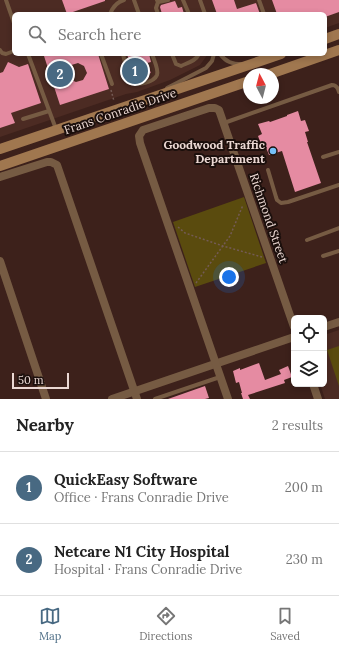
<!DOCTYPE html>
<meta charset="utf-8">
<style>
body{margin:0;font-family:Lora,serif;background:#f6f6f6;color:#222}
.controls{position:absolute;right:12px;bottom:12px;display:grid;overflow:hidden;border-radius:6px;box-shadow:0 2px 6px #0003}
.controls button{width:36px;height:36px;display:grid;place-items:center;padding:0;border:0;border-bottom:1px solid #e0e0e0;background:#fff;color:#222;font:20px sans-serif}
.compass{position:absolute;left:243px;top:68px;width:36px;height:36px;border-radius:50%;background:#fff;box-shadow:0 2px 6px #0003;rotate:353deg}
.scale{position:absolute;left:12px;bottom:10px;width:57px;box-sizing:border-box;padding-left:4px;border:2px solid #ebd8d3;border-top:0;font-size:11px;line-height:14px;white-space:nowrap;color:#ebd8d3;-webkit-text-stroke:3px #1b0f0c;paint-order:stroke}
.you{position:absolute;left:229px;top:277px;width:14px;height:14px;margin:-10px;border:3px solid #fff;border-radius:50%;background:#1a73e8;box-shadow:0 0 0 6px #1a73e833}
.badge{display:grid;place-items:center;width:26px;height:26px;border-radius:50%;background:#486982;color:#fff;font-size:13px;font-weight:700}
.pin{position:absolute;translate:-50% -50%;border:2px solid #fff;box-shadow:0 1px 4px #0006}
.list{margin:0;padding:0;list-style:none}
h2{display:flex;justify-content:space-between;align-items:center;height:52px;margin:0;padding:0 16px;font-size:17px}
h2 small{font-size:13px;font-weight:400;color:#767676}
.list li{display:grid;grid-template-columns:26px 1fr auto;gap:12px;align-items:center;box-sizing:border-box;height:72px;padding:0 16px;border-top:1px solid #e0e0e0}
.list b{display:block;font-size:15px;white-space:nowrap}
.list p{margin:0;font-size:13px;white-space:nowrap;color:#767676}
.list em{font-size:13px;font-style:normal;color:#767676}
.icon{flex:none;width:22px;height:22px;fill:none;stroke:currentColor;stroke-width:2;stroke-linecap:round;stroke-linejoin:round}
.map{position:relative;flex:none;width:339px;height:399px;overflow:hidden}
.search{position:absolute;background:#fff;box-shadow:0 2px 6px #0003;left:12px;right:12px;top:12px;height:44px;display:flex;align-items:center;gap:10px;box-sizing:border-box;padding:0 14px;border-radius:6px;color:#767676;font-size:15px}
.sheet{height:196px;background:#fff}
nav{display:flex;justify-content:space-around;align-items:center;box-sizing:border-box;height:56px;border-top:1px solid #e0e0e0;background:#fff;font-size:11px;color:#767676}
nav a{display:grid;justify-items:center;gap:2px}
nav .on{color:#486982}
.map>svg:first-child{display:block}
.built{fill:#4c2b23}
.green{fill:#5a4b0e}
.building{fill:#e58ba2;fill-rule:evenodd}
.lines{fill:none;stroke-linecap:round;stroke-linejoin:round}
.path{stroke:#745b55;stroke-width:1.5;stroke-dasharray:2 2;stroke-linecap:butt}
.service{stroke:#765b43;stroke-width:4}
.minor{stroke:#765b43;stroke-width:8}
.secondary{stroke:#a0774f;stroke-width:10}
.poi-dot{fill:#76c0f7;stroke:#1b0f0c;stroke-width:1.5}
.labels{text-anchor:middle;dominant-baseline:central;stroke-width:4;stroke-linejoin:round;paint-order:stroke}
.street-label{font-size:12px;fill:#ebd8d3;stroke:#1b0f0c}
.poi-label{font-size:12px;font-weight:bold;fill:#ebd8d3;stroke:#1b0f0c;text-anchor:end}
</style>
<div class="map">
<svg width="339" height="399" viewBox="0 0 339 399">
<rect width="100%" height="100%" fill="#3d211b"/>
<g class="built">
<path d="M0 0H339V23L325 28V14H14V54H208L200 65 170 80 137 92 126 94 0 137Z"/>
<path d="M339 330V399H325L320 384H324V335Z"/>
</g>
<g class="green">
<path d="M244 197 266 263 195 287 173 222Z"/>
<path d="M339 346V386L327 350Z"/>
</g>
<g class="building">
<path d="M62 0H105V1L67 14Z"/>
<path d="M212 0H234L237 9 256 3 260 14H217Z"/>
<path d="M272 0H339V12L325 17V14H277Z"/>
<path d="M175 1 178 8 182 7 184 14H162L160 7 161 5Z"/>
<path d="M51 54H98L109 89 60 105 44 56ZM78 63 84 66 87 73 83 80 76 82 69 79 65 67Z"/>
<path d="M127 54H149L151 62 147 63 151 73 139 77 138 74 134 76Z"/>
<path d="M8 62 19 67 28 64 41 103 11 113 15 123 0 128V73L3 72Z"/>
<path d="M298 111 301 121 305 120 309 131 305 132 308 142H307L321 183 295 192 282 151 269 155 265 145 262 147 258 136 262 134 258 124 269 121 270 122 287 116V115Z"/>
<path d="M259 363 265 380 281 374 279 370 288 366 292 377 284 380 285 383 248 395 250 399H243L241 393H242L239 382 236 383 233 371 240 368V370Z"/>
<path d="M205 386 209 398 205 399H168Z"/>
</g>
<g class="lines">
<g class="path">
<path d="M111 90 114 101"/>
<path d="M178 227 185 233 223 246 262 257"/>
<path d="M196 283 230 236 243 205"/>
</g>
<g class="service">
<path d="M6 0 14 23"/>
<path d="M134 0 139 14"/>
<path d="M157 0 158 2 156 8 158 14"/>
<path d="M183 0 189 14"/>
<path d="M200 0 205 14"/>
<path d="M259 0 264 14"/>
<path d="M158 2 168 0"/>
<path d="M110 14C113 6 117 2 124 0"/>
<path d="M0 50 2 53 6 54 14 51"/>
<path d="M20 54H26"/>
<path d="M28 54 56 129"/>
<path d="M101 54 112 84"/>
<path d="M123 54C124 59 129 78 132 81 137 87 154 82 157 75 159 70 154 60 152 54"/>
<path d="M172 54 176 64 181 66C187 63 196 61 199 54"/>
<path d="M220 54C226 62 232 64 242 64"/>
<path d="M167 88 206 68 212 61 214 54"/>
<path d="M23 119 49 111"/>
<path d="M224 123 332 85C336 85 338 88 339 92"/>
<path d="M323 157 339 152"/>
<path d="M268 170 276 197 277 200 281 203 288 202 339 185"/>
<path d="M307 240 339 228"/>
<path d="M323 256 339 251"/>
<path d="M155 399 220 377"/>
</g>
<g class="minor">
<path d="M0 177 47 162H51L57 165 137 399"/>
<path d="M0 261 46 399"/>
<path d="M324 327 339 322"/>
<path d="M313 384 318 399"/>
<path d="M112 399 294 337"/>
<path d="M228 399 140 143 139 136 143 130 209 108H215L219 110 294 327"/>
</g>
<g class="secondary">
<path d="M325 39 339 34"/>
<path d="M270 74 339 50"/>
<path d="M0 149 281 54"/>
<path d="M0 166 249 81"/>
</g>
</g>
<circle class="poi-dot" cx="273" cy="151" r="4"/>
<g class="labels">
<g class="street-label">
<text transform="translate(120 111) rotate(-19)">Frans Conradie Drive</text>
<text transform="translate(269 218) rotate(71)">Richmond Street</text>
</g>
<g class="poi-label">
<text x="265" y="144">Goodwood Traffic<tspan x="265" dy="14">Department</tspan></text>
</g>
</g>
</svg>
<div class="controls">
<button><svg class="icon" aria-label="locate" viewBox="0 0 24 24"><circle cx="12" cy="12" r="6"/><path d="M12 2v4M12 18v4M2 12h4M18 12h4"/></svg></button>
<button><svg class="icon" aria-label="layers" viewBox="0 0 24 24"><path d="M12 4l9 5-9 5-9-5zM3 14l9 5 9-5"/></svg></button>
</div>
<svg class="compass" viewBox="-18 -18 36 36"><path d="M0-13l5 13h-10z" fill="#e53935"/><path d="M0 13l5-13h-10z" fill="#767676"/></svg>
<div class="scale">50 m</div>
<div class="you"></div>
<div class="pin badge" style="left:135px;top:71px">1</div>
<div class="pin badge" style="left:60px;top:74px">2</div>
<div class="search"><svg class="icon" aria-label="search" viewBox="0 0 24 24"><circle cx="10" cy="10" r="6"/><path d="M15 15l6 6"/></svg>Search here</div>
</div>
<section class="sheet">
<h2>Nearby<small>2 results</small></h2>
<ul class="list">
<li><span class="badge">1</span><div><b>QuickEasy Software</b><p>Office · Frans Conradie Drive</p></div><em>200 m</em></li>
<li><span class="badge">2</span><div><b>Netcare N1 City Hospital</b><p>Hospital · Frans Conradie Drive</p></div><em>230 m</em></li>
</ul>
</section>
<nav>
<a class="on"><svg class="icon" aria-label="map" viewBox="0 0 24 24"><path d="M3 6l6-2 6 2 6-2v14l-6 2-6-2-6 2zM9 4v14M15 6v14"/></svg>Map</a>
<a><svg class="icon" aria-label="directions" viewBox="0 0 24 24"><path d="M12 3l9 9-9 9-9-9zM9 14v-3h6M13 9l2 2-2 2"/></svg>Directions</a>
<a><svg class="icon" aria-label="saved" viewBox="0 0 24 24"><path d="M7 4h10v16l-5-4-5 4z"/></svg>Saved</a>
</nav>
